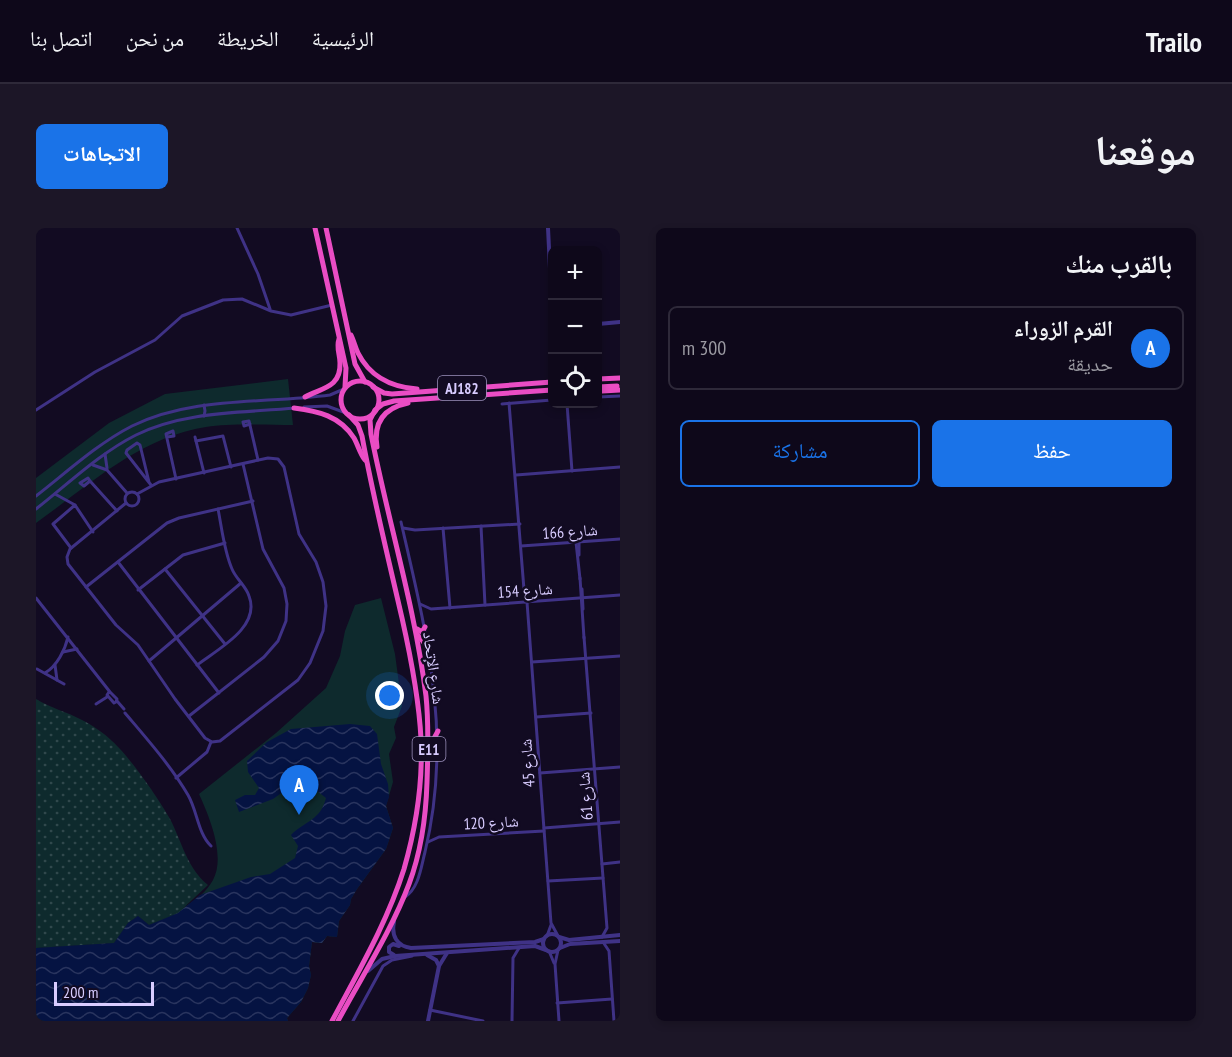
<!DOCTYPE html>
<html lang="ar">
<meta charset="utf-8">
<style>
body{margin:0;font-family:"PT Sans Narrow","Noto Naskh Arabic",sans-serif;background:#1c1627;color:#f1f3f6;direction:rtl}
.controls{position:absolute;right:18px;top:18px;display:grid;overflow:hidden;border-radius:9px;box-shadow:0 3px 9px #0003}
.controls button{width:54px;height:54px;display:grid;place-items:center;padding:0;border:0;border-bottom:2px solid #2e2939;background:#0e081a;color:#f1f3f6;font:30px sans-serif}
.scale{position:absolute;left:18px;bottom:15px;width:100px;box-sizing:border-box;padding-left:6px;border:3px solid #d8ccff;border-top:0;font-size:16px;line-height:21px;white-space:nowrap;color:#d8ccff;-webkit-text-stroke:4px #120b22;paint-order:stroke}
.you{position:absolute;left:354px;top:468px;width:21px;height:21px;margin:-15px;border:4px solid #fff;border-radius:50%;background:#1a73e8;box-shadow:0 0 0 9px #1a73e833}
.badge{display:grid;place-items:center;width:39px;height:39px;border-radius:50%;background:#1a73e8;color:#fff;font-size:20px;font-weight:700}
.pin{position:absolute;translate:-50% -50px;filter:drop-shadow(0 2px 3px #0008)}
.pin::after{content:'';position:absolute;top:32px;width:21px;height:18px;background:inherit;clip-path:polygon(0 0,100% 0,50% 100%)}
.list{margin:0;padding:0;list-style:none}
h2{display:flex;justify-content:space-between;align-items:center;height:78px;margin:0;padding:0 24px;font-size:26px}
h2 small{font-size:20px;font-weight:400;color:#9b9aa2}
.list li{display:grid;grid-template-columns:39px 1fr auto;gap:18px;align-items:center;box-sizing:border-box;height:84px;margin:0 12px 12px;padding:0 12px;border:2px solid #2e2939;border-radius:9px}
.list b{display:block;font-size:22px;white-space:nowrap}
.list p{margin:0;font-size:20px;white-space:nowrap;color:#9b9aa2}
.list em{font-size:20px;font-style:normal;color:#9b9aa2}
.actions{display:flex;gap:12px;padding:18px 24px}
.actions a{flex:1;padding:14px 0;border:2px solid #1a73e8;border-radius:9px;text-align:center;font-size:21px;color:#1a73e8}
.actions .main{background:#1a73e8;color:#fff}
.icon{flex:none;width:33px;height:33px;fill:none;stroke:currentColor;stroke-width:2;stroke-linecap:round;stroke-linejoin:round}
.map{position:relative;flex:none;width:584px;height:793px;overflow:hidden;direction:ltr;border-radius:9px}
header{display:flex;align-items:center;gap:36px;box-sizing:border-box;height:84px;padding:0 30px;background:#0e081a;border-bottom:2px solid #2e2939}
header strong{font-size:28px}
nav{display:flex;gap:33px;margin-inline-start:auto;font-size:21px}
.intro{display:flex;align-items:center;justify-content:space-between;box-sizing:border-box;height:144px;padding:0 36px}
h1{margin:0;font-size:42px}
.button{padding:15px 27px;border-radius:9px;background:#1a73e8;color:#fff;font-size:21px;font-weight:700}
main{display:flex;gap:36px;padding:0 36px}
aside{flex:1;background:#0e081a;border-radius:9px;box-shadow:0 3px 9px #0003}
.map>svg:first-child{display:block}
.grass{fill:url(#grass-dots)}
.park{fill:#0e2a2d}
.water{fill:url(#water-waves)}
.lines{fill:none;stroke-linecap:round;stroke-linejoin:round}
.minor{stroke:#3f3286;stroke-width:3}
.tertiary{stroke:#3f3286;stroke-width:4}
.trunk{stroke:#ea4dc4;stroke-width:5}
.labels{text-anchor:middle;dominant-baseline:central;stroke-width:5;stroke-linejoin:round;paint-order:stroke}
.shield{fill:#120b22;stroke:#9d92bd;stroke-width:1.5}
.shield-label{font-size:15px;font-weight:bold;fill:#d8ccff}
.street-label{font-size:16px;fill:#d8ccff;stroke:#120b22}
</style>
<header>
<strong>Trailo</strong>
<nav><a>الرئيسية</a><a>الخريطة</a><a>من نحن</a><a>اتصل بنا</a></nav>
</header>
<div class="intro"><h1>موقعنا</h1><a class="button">الاتجاهات</a></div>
<main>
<aside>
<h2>بالقرب منك<small></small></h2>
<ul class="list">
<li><span class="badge">A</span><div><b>القرم الزوراء</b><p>حديقة</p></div><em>300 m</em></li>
</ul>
<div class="actions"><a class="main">حفظ</a><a>مشاركة</a></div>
</aside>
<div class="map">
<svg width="584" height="793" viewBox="0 0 584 793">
<defs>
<pattern id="grass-dots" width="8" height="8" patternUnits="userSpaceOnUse" patternTransform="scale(1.5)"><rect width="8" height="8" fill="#0e2a2d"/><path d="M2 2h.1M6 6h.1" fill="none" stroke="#30484c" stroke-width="1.8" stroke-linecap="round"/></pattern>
<pattern id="water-waves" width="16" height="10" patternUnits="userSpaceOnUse" patternTransform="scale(1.5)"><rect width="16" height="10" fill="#051342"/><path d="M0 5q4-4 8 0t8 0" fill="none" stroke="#29345e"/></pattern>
</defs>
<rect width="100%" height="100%" fill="#120b22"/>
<path class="grass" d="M0 471C15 480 31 484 46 492 56 497 68 505 76 513 93 528 123 571 134 591 146 614 151 640 172 657L142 685 113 697 102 688 92 695 78 715 0 720Z"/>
<g class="park">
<path d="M252 151 257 197C231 197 195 195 170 199 104 209 52 258 0 295V250L73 195 129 166Z"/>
<path d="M345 370 359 426 366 478 358 499 360 510 353 526 357 554 350 578 357 600 350 621 321 661 315 671 314 677 303 693 301 709 291 708 286 715 276 714 273 738 275 747 272 760 265 774 251 790 252 793H0V720L78 715 92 695 102 688 113 697C134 688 166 673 177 652 190 628 173 588 163 566L240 505 290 460 304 428 309 403 319 377Z"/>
</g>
<path class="water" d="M314 496 334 498 341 506 345 536 352 556 353 569 350 578 357 600 350 621 321 661 315 671 314 677 303 693 301 709 291 708 286 715 276 714 273 738 275 747 272 760 265 774 251 790 252 793H0V720L78 715 92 695 102 688 113 697 142 685 164 667 215 649 234 646 259 630 262 618 255 607C270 592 284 593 290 570L271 555 254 559 237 571 203 584 199 572 209 567H219L223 560 212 544 211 533 231 514 255 501Z"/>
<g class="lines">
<g class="minor">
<path d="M201 0 222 46 234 81"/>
<path d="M562 169 584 168"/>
<path d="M473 175 489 374"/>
<path d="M466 176 516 172"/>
<path d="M531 176 536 243"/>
<path d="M168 177 169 183 168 188"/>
<path d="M268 179 291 178 310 185"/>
<path d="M0 182 59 144 119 112 146 88 187 72 206 71 235 83 255 87 296 77"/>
<path d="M214 196 208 198 207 194 213 193 222 232"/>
<path d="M131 209 138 208 137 203 130 206 140 251"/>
<path d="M159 209 168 245"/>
<path d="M160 213 187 208 195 239"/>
<path d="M69 226 71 240"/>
<path d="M57 237 71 242 91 265"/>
<path d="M480 247 584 239"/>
<path d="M54 253 48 258 44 255 52 250 54 253 81 283"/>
<path d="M113 254 104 217 101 215 91 222 90 225 115 257"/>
<circle cx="96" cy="271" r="7"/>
<path d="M19 266 39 277"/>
<path d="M0 268C31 244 61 216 96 198 157 168 228 176 294 167L308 161"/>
<path d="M90 275 34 321 31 329 32 336 80 397 102 417 139 471 169 510 176 514 184 513 262 452 274 435 287 403 290 378 287 354 280 334 263 306 248 239 242 231 232 230 123 254 101 266"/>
<path d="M0 281C32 256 64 225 100 207 149 183 206 185 259 180"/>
<path d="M365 294C391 407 417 508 389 624 385 639 383 660 369 669"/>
<path d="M445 298 449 377"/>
<path d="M367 300 379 302 484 296"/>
<path d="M407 300 414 380"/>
<path d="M540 314 544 351"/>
<path d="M543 314V327"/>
<path d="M485 318 584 311"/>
<path d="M35 320 17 296 39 277 57 304"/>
<path d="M82 334 183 465"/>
<path d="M129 341 189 416"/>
<path d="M544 350 548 410"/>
<path d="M50 359 131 295 143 290 217 273"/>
<path d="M546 361 547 381"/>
<path d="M102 362 147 327 189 315"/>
<path d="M0 370 74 464"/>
<path d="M491 374 515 695 522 708"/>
<path d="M384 376 395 381 584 367"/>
<path d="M548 409 571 700 566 709"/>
<path d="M27 424 41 421"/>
<path d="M113 433 205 355"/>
<path d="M496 434 584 428"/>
<path d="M19 437 21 452"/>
<path d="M161 437C182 421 225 399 213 368 210 358 200 351 196 341 188 323 186 301 182 281"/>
<path d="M1 441 28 456"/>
<path d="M9 445C21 438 29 422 32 409"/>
<path d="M73 464 75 465 81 471 80 474 78 475 71 467Z"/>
<path d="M81 473 88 481"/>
<path d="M60 476 71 469"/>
<path d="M89 485C111 511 135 538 152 567 161 582 162 606 175 618"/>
<path d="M153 488 228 429 242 413 250 393 251 376 248 360 227 321 207 236"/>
<path d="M500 489 555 485"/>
<path d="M504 545 584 539"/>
<path d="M140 550 171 524 175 514"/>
<path d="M508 600 584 594"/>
<path d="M392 614 403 609 508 603"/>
<path d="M566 636 584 634"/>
<path d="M512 653 567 650"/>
<path d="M511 708 515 697"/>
<path d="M567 714 573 723 578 793"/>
<path d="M522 722 519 736 523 793"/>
<path d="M513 723 518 735"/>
<path d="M521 775 576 771"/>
<path d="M394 782 447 793"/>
<path d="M317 793 347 738 356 732 376 728"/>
<path d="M476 793 477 730 483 720"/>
</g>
<g class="tertiary">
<path d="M512 0 516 81"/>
<path d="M562 96 584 94"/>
<path d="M358 694C355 708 361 718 375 720L499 714 508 711"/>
<circle cx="516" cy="715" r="9"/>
<path d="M523 709 533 712 584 707"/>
<path d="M524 720 534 716 584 713"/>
<path d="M358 727 353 724V719L357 716 363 718"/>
<path d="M391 727 400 732 403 738"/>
<path d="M332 743 346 731 359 728 499 718 510 722"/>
<path d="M392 793 403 738 411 725"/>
</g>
<g class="trunk">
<path d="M279 0 310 140 309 159"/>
<path d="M290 0 319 136 329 154"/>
<path d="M315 107C318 113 319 119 322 125 334 149 355 159 381 161"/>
<path d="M562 151 584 150"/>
<circle cx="324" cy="172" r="19"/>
<path d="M337 159 348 165 356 166 516 154"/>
<path d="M562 159 566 163 584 162"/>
<path d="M562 159 581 158"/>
<path d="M269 169C285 160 305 160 304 135 304 126 300 120 303 111"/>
<path d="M258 180C282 183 304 188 318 210 322 217 324 226 329 232"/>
<path d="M339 182 347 176 358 173 516 162"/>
<path d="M341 219C337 194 348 180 372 175"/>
<path d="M381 401 386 404 389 399"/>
<path d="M381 406 393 421"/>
<path d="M394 518 402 503"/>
<path d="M296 793C322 744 351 695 368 641 380 599 387 555 385 511 383 470 375 430 366 390 352 329 337 269 326 208L322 197 313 187"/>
<path d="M302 793C326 748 355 704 373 656 385 624 390 588 391 554 392 525 393 496 390 468 379 379 352 293 335 206L334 192 338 184"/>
</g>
</g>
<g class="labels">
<g class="shield">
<rect x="402" y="148" width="48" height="24" rx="4.5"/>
<rect x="376.5" y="509" width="33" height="24" rx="4.5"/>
</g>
<g class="shield-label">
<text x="426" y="160">AJ182</text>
<text x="393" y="521">E11</text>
</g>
<g class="street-label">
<text transform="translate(534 303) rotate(-4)">شارع 166</text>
<text transform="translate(489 362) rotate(-4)">شارع 154</text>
<text transform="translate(398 440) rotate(82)">شارع الإتحاد</text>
<text transform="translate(491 535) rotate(-94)">شارع 45</text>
<text transform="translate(549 568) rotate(-94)">شارع 61</text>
<text transform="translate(455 594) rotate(-3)">شارع 120</text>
</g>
</g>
</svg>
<div class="controls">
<button>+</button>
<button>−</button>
<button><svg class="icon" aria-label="locate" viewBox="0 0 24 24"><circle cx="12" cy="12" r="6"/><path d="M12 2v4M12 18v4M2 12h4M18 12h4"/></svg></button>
</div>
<div class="scale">200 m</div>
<div class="you"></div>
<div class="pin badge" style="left:263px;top:587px">A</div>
</div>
</main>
